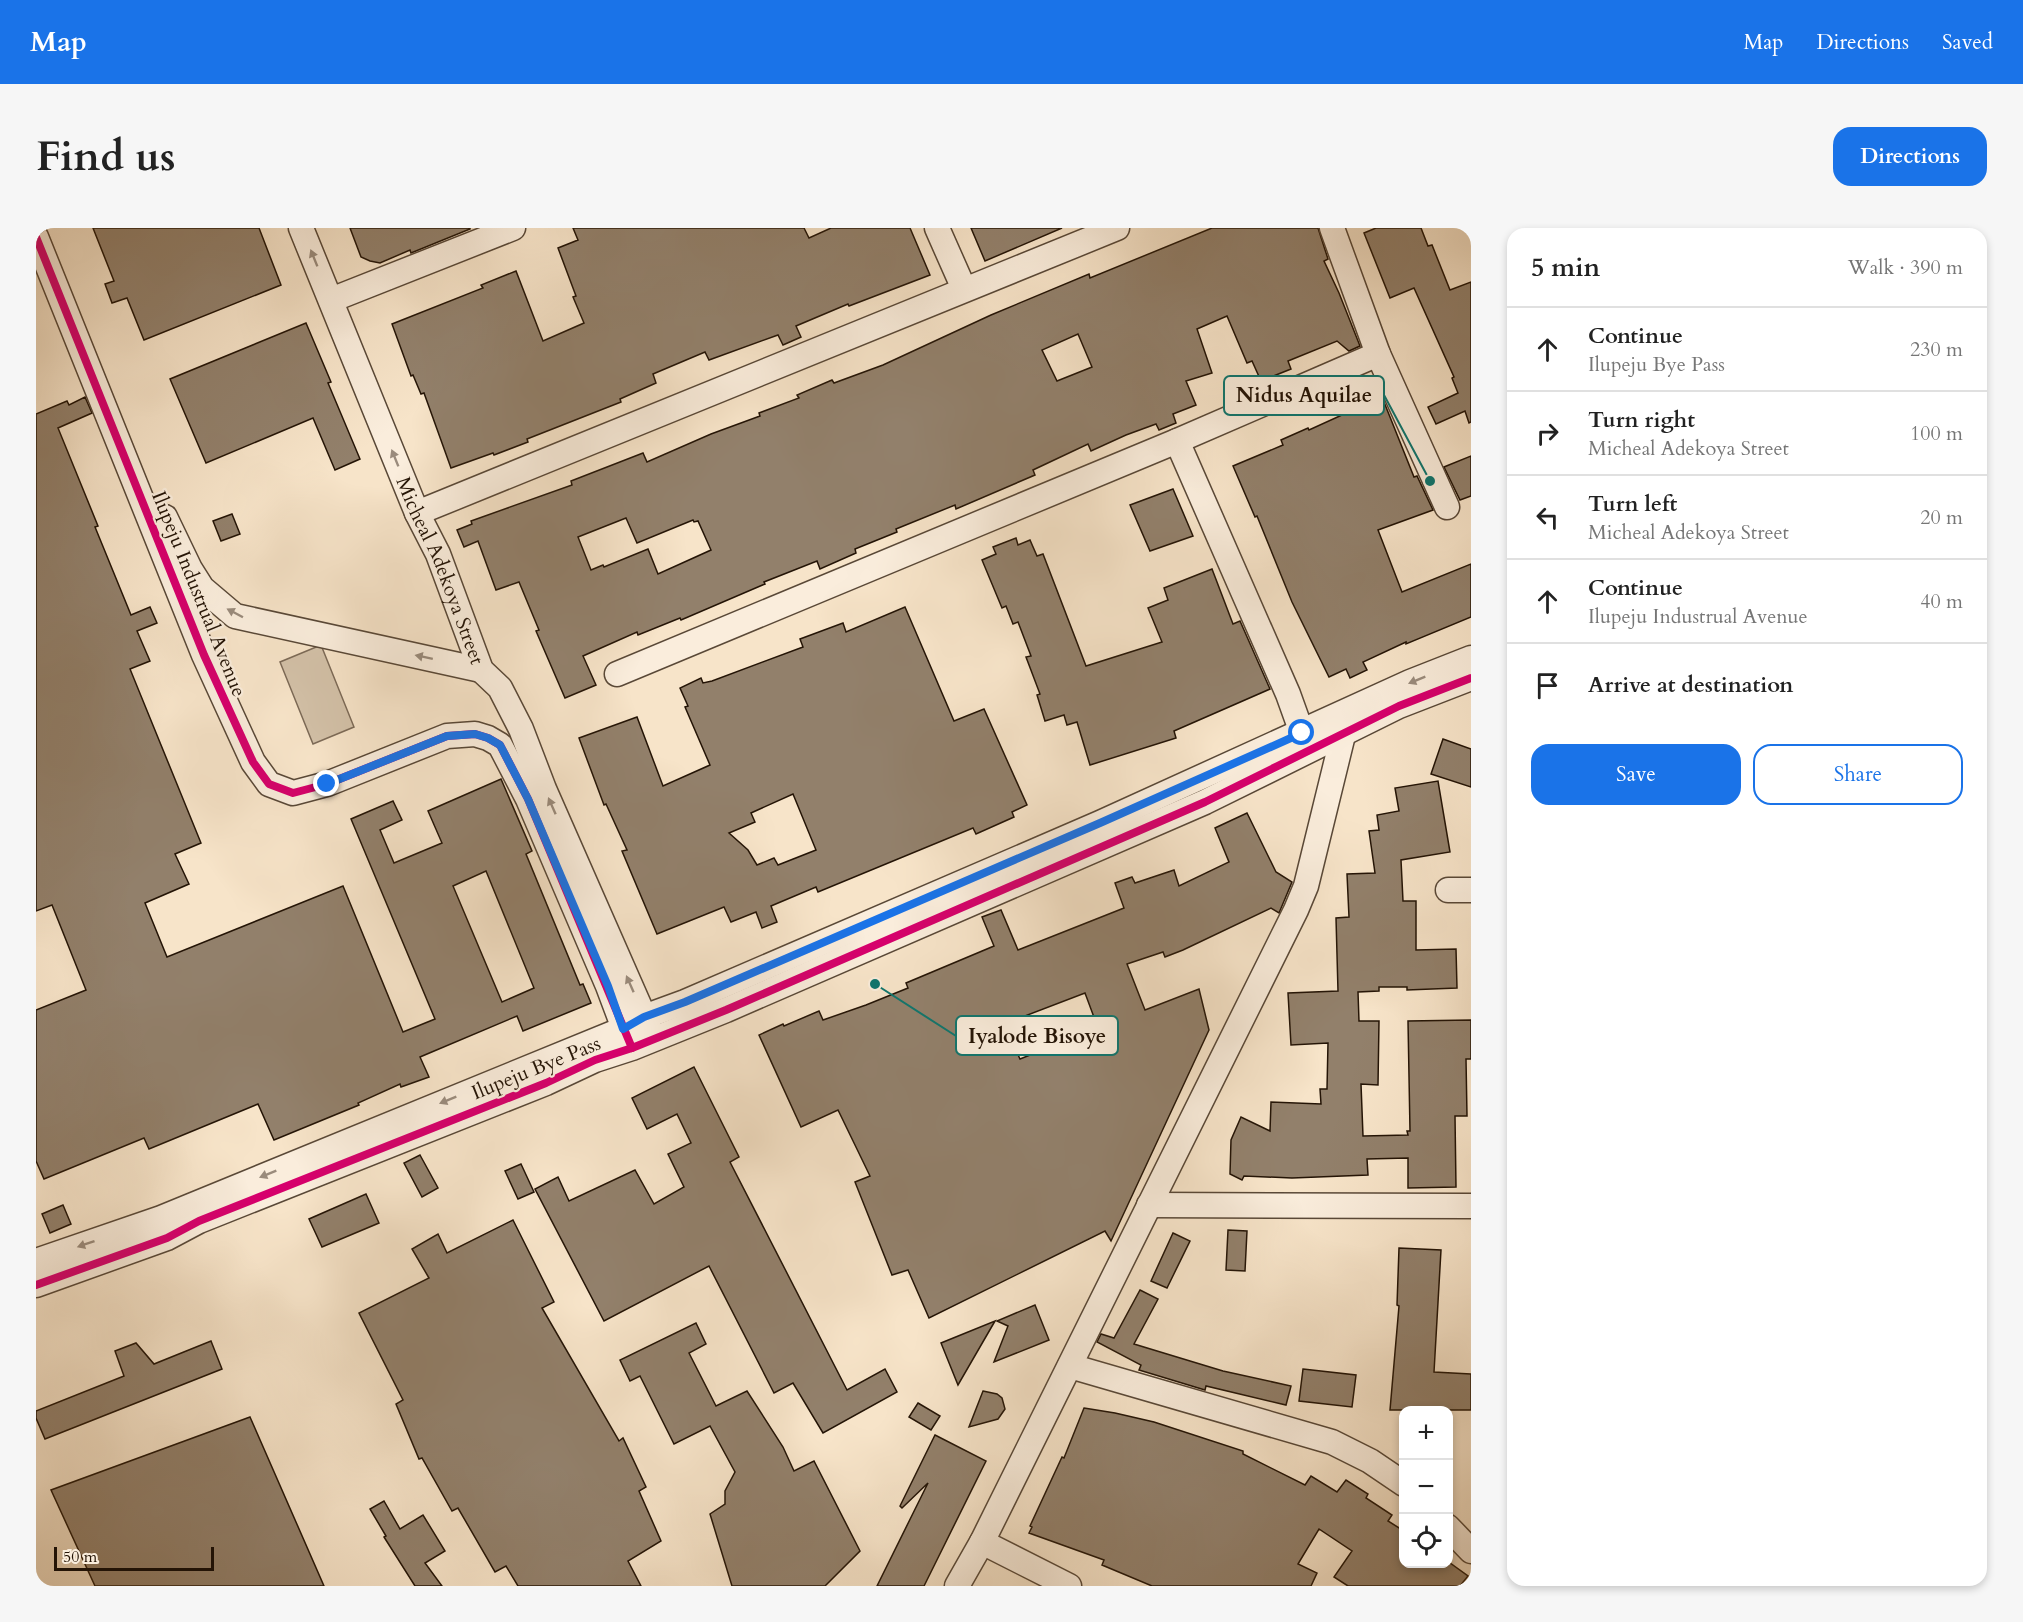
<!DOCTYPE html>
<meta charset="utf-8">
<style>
body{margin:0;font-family:Cardo,serif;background:#f6f6f6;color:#222}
.controls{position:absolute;right:18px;bottom:18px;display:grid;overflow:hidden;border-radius:12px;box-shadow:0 3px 9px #0003}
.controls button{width:54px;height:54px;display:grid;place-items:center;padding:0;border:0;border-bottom:2px solid #e0e0e0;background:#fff;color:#222;font:30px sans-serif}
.scale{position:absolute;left:18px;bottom:15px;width:160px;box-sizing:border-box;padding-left:6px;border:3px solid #241406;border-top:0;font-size:16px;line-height:21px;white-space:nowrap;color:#241406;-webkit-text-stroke:4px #faeddc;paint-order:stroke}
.stop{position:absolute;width:18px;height:18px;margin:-14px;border:4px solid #1a73e8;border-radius:50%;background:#fff}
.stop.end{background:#1a73e8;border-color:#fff;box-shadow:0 2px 6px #0008}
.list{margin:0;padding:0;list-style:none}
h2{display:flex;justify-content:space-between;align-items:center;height:78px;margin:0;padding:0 24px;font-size:26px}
h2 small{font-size:20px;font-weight:400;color:#767676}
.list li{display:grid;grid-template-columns:39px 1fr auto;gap:18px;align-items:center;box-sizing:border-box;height:84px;padding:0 24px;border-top:2px solid #e0e0e0}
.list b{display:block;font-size:22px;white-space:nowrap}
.list p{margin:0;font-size:20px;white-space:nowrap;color:#767676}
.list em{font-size:20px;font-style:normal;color:#767676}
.actions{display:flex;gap:12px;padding:18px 24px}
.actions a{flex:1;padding:14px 0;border:2px solid #1a73e8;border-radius:18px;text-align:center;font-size:21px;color:#1a73e8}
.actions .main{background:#1a73e8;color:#fff}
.icon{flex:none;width:33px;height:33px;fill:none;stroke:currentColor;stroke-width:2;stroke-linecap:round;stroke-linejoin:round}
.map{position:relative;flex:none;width:1435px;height:1358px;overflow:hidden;border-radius:18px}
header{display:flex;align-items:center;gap:36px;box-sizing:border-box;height:84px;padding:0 30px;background:#1a73e8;color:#fff}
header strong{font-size:28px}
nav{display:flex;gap:33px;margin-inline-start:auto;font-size:21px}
.intro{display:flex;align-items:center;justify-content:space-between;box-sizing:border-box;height:144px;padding:0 36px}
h1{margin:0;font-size:42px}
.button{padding:15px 27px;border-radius:18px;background:#1a73e8;color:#fff;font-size:21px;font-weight:700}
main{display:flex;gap:36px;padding:0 36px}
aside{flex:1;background:#fff;border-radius:18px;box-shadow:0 3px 9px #0003}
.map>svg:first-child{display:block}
.green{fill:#d3c1a8;stroke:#7c6a57;stroke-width:1.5}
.building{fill:#92806b;stroke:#241406;stroke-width:1.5;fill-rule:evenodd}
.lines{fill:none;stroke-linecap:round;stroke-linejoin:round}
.street-casing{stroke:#594837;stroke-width:27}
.street{stroke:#faeddc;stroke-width:24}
.cycleway-casing{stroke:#faeddc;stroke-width:11}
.cycleway{stroke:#d6006c;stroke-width:8}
.oneway{fill:#9a8b7c}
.route{stroke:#1a73e8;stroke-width:8}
.labels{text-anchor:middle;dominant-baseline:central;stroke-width:4.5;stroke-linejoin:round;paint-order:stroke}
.street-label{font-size:20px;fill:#241406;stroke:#faeddc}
.leader{fill:none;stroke:#0f766e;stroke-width:2}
.callout-dot{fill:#0f766e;stroke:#faeddc;stroke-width:2}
.callout{fill:#faeddc;stroke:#0f766e;stroke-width:2}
.callout-label{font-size:21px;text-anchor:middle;font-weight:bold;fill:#241406}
</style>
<header>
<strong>Map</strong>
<nav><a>Map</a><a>Directions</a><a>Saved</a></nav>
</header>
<div class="intro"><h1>Find us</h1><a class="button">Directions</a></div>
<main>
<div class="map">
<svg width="1435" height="1358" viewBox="0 0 1435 1358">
<rect width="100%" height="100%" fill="#f7e4c9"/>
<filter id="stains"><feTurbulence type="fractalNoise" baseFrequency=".00333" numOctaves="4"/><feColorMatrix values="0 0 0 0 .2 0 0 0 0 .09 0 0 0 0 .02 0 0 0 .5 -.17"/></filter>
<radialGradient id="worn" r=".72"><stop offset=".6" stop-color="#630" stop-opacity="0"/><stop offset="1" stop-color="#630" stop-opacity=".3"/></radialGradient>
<path class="green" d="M285 417 318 499 277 516 244 434Z"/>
<g class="building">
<path d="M57 0H223L245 57 108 112 91 70 76 75 69 56 78 53Z"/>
<path d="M314 0H434V1L375 25 374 22 344 35 334 33 325 29Z"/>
<path d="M537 0H768L773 10 795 0H874L894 47 813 78 812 76 760 98 765 109 747 117 742 107 673 132 669 124 617 146 620 155 584 171 585 174 491 211 492 214 458 227 457 225 415 240 388 165 385 166 377 147 375 148 356 96 447 60 445 57 480 43 507 113 548 95 537 69 540 68 522 20 542 12Z"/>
<path d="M935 0H1026L949 33Z"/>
<path d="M1176 0H1282L1292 31 1288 33 1303 65 1324 118 1313 123 1301 113 1252 133 1255 141 1225 153 1216 133 1211 135 1191 88 1161 101 1176 145 1150 153 1160 177 1137 186 1140 195 1123 202 1120 196 1090 207 1055 223 1052 216 997 242 999 247 920 281 919 277 860 301 861 304 819 321 820 325 784 341 781 333 728 354 729 356 645 392 644 390 602 407 601 404 547 428 560 457 529 470 500 403 503 402 483 354 460 362 442 313 428 319 421 302 436 296 435 293 536 257 535 253 607 225 611 234 675 206 724 188 723 185 763 170 761 167 796 152 798 155 847 137 955 87 1053 46 1054 50ZM1042 106 1056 139 1021 153 1006 122ZM590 290 601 315 657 292 658 294 662 293 675 322 622 346 612 321 568 339 567 337 555 342 542 309Z"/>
<path d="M1340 0H1385L1392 18 1396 17 1414 62 1435 54V194L1433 195 1429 183 1400 196 1392 179 1422 165 1416 150 1418 149 1378 60 1354 70 1328 5Z"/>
<path d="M270 95 295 154 292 155 324 231 299 242 277 190 170 235 134 151Z"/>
<path d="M49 169 56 185 22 200 62 298 59 299 95 387 114 379 121 395 101 403 114 433 94 441 165 615 139 626 153 656 109 675 131 729 307 658 367 804 399 791 315 591 357 573 366 592 344 602 358 635 406 615 392 583 465 551 496 623 490 626 544 757 547 756 555 775 487 803 481 788 384 829 393 849 365 859 364 856 322 875 323 877 238 912 222 876 113 921 108 910 8 951 0 933V782L50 762 16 677 0 683V186L31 173 33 177ZM450 643 498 760 466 774 417 658Z"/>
<path d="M1346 169 1378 249 1381 248 1397 282 1342 302 1366 364 1435 336V389L1370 416V414L1327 434 1331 442 1314 450 1310 441 1293 449 1256 374 1221 288 1219 289 1197 238 1247 217 1245 212 1272 200 1273 202 1306 187V185Z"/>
<path d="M1435 228V268L1424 272 1408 239Z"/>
<path d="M1137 261 1157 308 1114 323 1094 277Z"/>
<path d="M196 286 204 306 185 313 177 293Z"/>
<path d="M980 310 982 317 994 312 1001 328 1007 326 1050 438 1126 414 1112 380 1132 372 1128 360 1176 341 1197 396 1204 393 1234 461 1138 503 1140 510 1054 537 1041 494 1031 497 1028 487 1009 493 1001 467 1004 466 990 429 995 428 982 394 977 396 970 378 966 380 946 332 960 326 957 319Z"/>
<path d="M869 379 918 493 948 481 991 577 976 584 978 589 940 606 937 600 782 664 780 659 735 678 741 694 726 700 720 684 695 694 688 679 621 706 586 623 591 622 570 576 568 577 543 510 601 489 627 558 674 537 649 479 652 478 644 460 665 450 667 455 676 453 767 419 764 411 807 395 810 404ZM757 566 780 622 742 637 738 630 721 637 712 622 693 605 719 594 715 585Z"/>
<path d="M1407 511 1435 521V559L1395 546Z"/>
<path d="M1402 553 1414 624 1365 632 1367 673H1380V722L1420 721 1421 760 1371 762V759H1343V763L1322 764 1323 793H1343L1342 857 1325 856 1327 908 1372 907 1371 903H1374L1372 793 1435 792V831H1430L1431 888H1419L1420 959 1372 960V930L1331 931 1332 947 1256 950 1208 948 1206 952 1194 946 1195 912 1205 889 1234 903 1235 874 1285 876 1284 861H1291L1292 815 1255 817 1252 765 1302 763 1300 690 1313 689 1311 646 1339 645 1333 603 1343 602 1341 587 1363 583 1359 560Z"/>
<path d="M1211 585 1240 644 1256 654 1243 685 1235 680 1147 722 1129 729 1127 724 1091 736 1109 782 1163 761 1173 802 1075 1013 1069 1003 893 1090 872 1042 856 1047 819 954 834 948 802 882 765 899 723 807 747 796 748 798 783 783 787 792 830 777 872 760 870 755 958 718 946 689 965 682 982 722 1088 680 1079 655 1096 649 1099 655 1138 642 1143 658 1193 634 1179 600ZM1049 765 1062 800 984 831 968 796Z"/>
<path d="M658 839 703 929 694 934 811 1162 849 1141 861 1164 787 1205 757 1155 738 1165 673 1038 568 1093 499 961 522 949 533 973 599 942 618 976 648 959 632 926 655 915 641 886 611 901 596 870Z"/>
<path d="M384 927 402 960 386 969 368 935Z"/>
<path d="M485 936 498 964 482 971 469 943Z"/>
<path d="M330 966 343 995 286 1019 273 991Z"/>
<path d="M27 977 35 996 14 1005 6 986Z"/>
<path d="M477 992 518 1074 506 1080 583 1213 587 1210 610 1259 603 1263 625 1313 592 1333 605 1358H482L470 1338 459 1344 422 1280 416 1283 386 1230 383 1231 360 1176 367 1172 323 1085 393 1050 376 1021 402 1006 411 1025Z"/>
<path d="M1192 1002 1211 1003 1209 1043 1190 1042Z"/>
<path d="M1137 1005 1154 1013 1131 1060 1115 1053Z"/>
<path d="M1363 1020 1405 1022 1398 1144 1435 1146V1182H1354L1363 1078 1361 1077Z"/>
<path d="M1104 1062 1122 1071 1098 1116 1187 1143 1255 1158 1250 1177 1170 1158 1169 1162 1103 1142 1105 1137 1061 1114 1065 1106 1078 1110Z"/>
<path d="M999 1077 1013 1112 958 1134 972 1098 961 1093Z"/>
<path d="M959 1093 922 1157 905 1115Z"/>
<path d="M660 1095 670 1116 653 1125 680 1178 711 1163 747 1219 758 1243 778 1233 824 1323 789 1358H696L674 1286 689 1276V1263L699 1244 674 1198 638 1216 604 1148 594 1153 584 1132Z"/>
<path d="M175 1113 186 1141 9 1211 0 1190V1183L88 1148 79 1123 100 1115 118 1136Z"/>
<path d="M1267 1141 1320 1147 1316 1179 1263 1173Z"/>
<path d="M947 1163 961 1166 966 1170 969 1181 962 1191 933 1199Z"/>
<path d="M882 1175 904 1188 895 1202 873 1189Z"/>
<path d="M1048 1180 1079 1185 1118 1194 1207 1223V1226L1269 1257 1275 1248 1301 1264 1310 1252 1332 1266 1330 1270 1356 1287 1352 1293 1368 1303V1335H1414L1432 1348 1424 1358H1312L1298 1349 1316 1323 1283 1301 1262 1336 1281 1345 1275 1358H1116L1066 1337 1068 1332 993 1305 996 1299 994 1298 1026 1229 1028 1230Z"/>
<path d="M214 1189 288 1358H59L15 1262Z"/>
<path d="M899 1207 950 1233 888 1358H841L892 1255 866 1280 864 1278Z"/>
<path d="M348 1273 364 1301 387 1287 409 1323 389 1335 406 1358H379L348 1309 350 1308 334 1281Z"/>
</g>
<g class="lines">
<g class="street-casing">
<g id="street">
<path id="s1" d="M265 0 381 285 402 326 445 442 464 460 485 501 508 561 614 802"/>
<path d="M901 0 928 61"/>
<path d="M1296 0 1342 126 1411 279"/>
<path d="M0 9 168 427 217 534 233 556 257 565 291 556 411 508 439 506 452 510 464 517 492 571 572 758 593 814"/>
<path d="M295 72 477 0"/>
<path d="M1141 213 1252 466 1266 505"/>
<path d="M381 285 1081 0"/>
<path d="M129 289 154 341 166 360 199 388 445 442"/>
<path d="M581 446 1141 213 1342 126"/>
<path d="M1412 662H1435"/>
<path d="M1113 977 1435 978"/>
<path d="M0 1033 125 990 587 801 608 789 649 774 1064 595 1374 454 1435 430"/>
<path d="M0 1057 131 1010 163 993 510 855 559 832 596 820 690 782 1169 574 1363 478 1435 450"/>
<path d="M1034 1138 1296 1214 1334 1233 1368 1256"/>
<path d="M1412 1299 1435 1323"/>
<path d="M946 1314 1033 1358"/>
<path d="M921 1358 946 1314 1260 682 1270 658 1307 507V496"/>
</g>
</g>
<use href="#street" class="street"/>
<g class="cycleway-casing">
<g id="cycleway">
<path d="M0 9 168 427 217 534 233 556 257 565 291 556 411 508 439 506 452 510 464 517 492 571 596 820"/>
<path d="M0 1057 131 1010 163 993 510 855 559 832 596 820 690 782 1169 574 1363 478 1435 450"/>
</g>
</g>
<use href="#cycleway" class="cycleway"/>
</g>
<defs><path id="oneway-solid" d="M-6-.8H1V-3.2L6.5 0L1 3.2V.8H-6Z" transform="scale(1.5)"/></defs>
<g class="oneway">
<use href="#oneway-solid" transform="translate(278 30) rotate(-112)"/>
<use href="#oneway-solid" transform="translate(359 230) rotate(-112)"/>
<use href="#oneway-solid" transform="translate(199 385) rotate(-152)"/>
<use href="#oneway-solid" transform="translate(388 429) rotate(-168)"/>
<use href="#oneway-solid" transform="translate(1381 452) rotate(158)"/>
<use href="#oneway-solid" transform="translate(516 578) rotate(-114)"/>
<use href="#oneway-solid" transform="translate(594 756) rotate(-114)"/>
<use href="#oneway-solid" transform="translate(412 872) rotate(158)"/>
<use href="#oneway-solid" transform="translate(232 946) rotate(158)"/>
<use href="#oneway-solid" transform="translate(50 1016) rotate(161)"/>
</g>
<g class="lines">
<path class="route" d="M291 556 411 508 439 506 452 510 464 517 492 571 572 758 587 801 608 789 649 774 1064 595 1266 505"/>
</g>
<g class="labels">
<g class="street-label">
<text stroke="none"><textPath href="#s1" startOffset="370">Micheal Adekoya Street</textPath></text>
<text transform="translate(163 366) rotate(68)">Ilupeju Industrual Avenue</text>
<text transform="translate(500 840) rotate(-22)">Ilupeju Bye Pass</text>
</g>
</g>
<path class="leader" d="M1394 253L1348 167M839 756L920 808"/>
<g class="callout-dot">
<circle cx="1394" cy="253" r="6"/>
<circle cx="839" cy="756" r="6"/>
</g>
<g class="callout">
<rect x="1188" y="148" width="160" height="39" rx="6"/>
<rect x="920" y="788" width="162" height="39" rx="6"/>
</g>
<g class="callout-label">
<text x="1268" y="174">Nidus Aquilae</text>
<text x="1001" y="815">Iyalode Bisoye</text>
</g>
<rect width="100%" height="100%" filter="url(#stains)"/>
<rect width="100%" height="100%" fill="url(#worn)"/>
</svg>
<div class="controls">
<button>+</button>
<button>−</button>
<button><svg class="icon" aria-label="locate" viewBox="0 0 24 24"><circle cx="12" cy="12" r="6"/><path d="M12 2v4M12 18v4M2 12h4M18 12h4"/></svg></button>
</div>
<div class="scale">50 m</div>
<div class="stop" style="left:1266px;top:505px"></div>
<div class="stop end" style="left:291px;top:556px"></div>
</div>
<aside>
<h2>5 min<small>Walk · 390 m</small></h2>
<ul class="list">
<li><svg class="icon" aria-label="ahead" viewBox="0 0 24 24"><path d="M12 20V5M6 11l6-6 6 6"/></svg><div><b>Continue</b><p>Ilupeju Bye Pass</p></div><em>230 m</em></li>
<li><svg class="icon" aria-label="right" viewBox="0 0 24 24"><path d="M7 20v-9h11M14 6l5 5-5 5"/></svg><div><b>Turn right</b><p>Micheal Adekoya Street</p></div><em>100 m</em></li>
<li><svg class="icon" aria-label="left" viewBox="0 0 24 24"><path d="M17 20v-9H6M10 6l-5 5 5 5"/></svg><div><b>Turn left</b><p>Micheal Adekoya Street</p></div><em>20 m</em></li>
<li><svg class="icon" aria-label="ahead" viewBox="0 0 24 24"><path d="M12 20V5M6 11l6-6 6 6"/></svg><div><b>Continue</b><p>Ilupeju Industrual Avenue</p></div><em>40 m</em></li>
<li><svg class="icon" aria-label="arrive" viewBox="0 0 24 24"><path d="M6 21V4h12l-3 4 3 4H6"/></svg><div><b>Arrive at destination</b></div></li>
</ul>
<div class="actions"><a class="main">Save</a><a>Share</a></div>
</aside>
</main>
